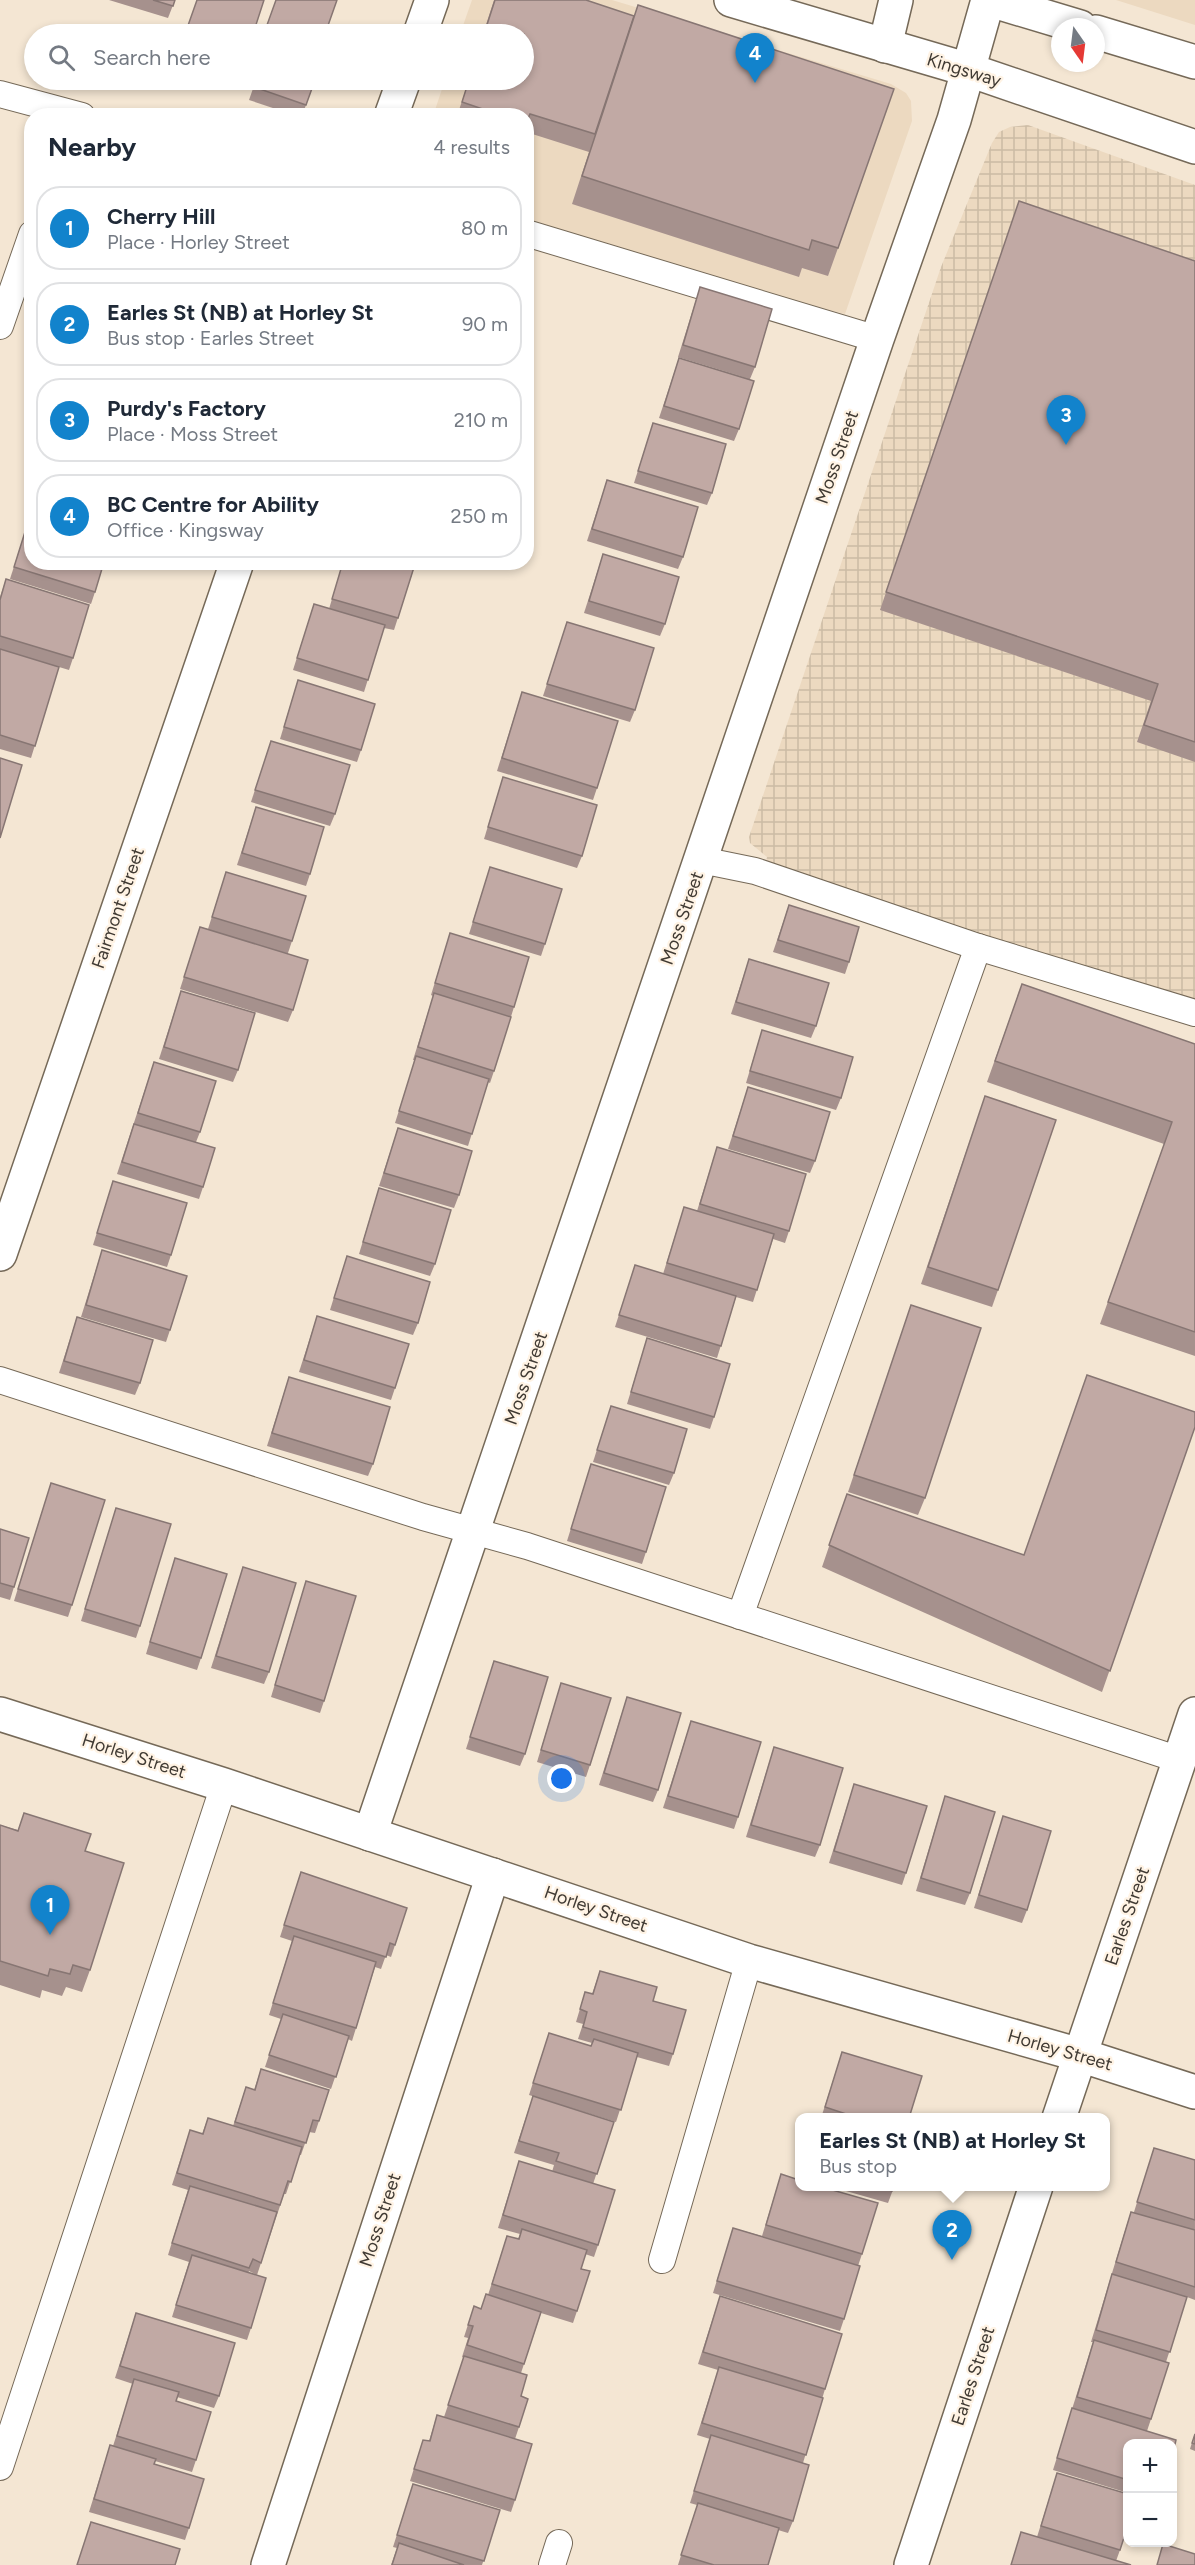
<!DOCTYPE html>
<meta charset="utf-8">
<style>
body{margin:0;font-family:Figtree,sans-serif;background:#f2f2f3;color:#1f2937}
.controls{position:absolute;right:18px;bottom:18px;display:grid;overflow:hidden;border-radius:12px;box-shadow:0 3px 9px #0003}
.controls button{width:54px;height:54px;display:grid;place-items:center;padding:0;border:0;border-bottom:2px solid #e0e1e3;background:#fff;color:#1f2937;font:30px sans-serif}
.compass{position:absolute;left:1051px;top:18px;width:54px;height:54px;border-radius:50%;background:#fff;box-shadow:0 3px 9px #0003;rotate:166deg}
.you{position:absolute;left:562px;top:1779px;width:21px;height:21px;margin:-15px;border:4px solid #fff;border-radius:50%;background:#1a73e8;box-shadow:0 0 0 9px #1a73e833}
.badge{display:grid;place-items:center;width:39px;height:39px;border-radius:50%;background:#1283cc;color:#fff;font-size:20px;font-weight:700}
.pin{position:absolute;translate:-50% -50px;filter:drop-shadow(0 2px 3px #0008)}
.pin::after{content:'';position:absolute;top:32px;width:21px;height:18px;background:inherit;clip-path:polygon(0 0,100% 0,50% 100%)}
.popup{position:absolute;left:795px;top:2113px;width:315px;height:78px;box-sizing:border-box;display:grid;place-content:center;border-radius:12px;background:#fff;filter:drop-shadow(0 2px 4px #0005);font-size:20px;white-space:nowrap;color:#747a83}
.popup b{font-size:22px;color:#1f2937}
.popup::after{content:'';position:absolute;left:50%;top:100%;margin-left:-12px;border:12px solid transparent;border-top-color:#fff}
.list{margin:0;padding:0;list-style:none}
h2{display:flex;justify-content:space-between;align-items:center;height:78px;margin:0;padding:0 24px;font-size:26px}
h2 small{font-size:20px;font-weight:400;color:#747a83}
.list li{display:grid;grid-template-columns:39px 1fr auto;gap:18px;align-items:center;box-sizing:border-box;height:84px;margin:0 12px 12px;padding:0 12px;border:2px solid #e0e1e3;border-radius:24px}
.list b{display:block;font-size:22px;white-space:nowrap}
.list p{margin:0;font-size:20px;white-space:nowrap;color:#747a83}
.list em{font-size:20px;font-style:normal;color:#747a83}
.icon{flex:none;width:33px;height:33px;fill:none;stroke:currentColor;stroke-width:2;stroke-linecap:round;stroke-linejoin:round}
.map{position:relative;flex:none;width:1195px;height:2565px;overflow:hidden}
.search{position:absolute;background:#fff;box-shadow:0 3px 9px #0003;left:24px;top:24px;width:510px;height:66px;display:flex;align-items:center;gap:15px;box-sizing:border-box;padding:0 21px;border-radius:33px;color:#747a83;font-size:22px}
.panel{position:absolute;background:#fff;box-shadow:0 3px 9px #0003;left:24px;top:108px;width:510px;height:462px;border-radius:24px}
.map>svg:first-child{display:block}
.built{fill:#ecd9c0}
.industrial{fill:url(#industrial-grid)}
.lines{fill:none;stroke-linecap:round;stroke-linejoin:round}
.service-casing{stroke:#756958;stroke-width:28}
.minor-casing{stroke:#756958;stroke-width:36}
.tertiary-casing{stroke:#756958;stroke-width:36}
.primary-casing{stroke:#756958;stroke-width:36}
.service{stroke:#fff;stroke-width:26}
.minor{stroke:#fff;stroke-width:33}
.tertiary{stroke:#fff;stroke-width:33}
.primary{stroke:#fff;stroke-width:33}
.wall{fill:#a6918d}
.building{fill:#c1a9a4;stroke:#877673;stroke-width:1.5}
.labels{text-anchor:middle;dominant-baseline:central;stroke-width:4.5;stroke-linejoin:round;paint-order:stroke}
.street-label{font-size:18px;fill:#403a33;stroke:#fff3e4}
</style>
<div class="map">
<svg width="1195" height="2565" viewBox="0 0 1195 2565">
<defs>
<pattern id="industrial-grid" width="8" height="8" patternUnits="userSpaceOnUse" patternTransform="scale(1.5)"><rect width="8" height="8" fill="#ecd9c0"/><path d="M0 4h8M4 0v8" fill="none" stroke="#cbbba5"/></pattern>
</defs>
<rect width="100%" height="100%" fill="#f4e6d3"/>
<g class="built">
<path d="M472 0H612L891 84 906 93 911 101 912 121 845 314 821 308 816 322 527 233 526 116H433L445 80H524V34H460Z"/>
<path d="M1116 0H1195V25Z"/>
</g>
<path class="industrial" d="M1028 125 1195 185V1013L763 874 767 857 750 843 749 837 941 267 992 143 999 132 1010 127Z"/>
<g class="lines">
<g class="service-casing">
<g id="service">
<path d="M0 94 82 116"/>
<path d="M526 233 877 339"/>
<path d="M0 326 32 234"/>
<path d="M701 860 755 871 978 947 1195 1013"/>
<path d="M0 1380 423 1517 527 1546 1180 1760"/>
<path d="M740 1616 978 947"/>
<path d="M662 2260 749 1961"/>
<path d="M0 2467 224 1785"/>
<path d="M552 2565 559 2543"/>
</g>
</g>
<g class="minor-casing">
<g id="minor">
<path d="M420 34 432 0"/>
<path d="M885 46 896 0"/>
<path d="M391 116 404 80"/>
<path d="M0 1254 237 562"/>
<path d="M0 1714 224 1785 749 1961 1080 2055 1195 2092"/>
<path d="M370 1834 877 339 954 120 988 0"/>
<path d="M268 2565 493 1875"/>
</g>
</g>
<g class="tertiary-casing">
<g id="tertiary">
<path d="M1059 2118 1195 1714"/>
<path d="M911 2565 1036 2186"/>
</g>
</g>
<g class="primary-casing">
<g id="primary">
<path d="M731 0 969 70 1195 147"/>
<path d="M990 0 1080 27"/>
<path d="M1096 32 1195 62"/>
</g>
</g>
<use href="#service" class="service"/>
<use href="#minor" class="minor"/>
<use href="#tertiary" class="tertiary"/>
<use href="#primary" class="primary"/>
</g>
<g class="wall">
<path d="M109 0H175L168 18Z"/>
<path d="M276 0 325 34H264Z"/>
<path d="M494 0H586L838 248 828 276 802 268 799 277 572 204 589 152 526 132V116H457L469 80H524V34H483Z"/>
<path d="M256 80H315L302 116H297L249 100Z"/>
<path d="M1013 219 1195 261V762L1137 742 1151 701 880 610Z"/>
<path d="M700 287 755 367 750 379 739 429 734 441 659 418 679 358 750 379 678 357Z"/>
<path d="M653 423 712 493 707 505 634 483Z"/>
<path d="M607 480 683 557 678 569 587 541Z"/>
<path d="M30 516 95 592 91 604 10 579Z"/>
<path d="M603 554 665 624 660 636 584 613Z"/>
<path d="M343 562H416L394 630 384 628 364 692 293 670 314 604 329 609Z"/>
<path d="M6 579 73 658 69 670 59 667 31 758 0 749V597Z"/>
<path d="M567 622 635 710 630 722 543 696Z"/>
<path d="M298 680 361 750 357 762 280 739Z"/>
<path d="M522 692 597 788 593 800 497 771Z"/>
<path d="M271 741 335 814 330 826 251 802Z"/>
<path d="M503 777 582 856 577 868 484 839Z"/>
<path d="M256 807 310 874 306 886 237 865Z"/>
<path d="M490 867 545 944 541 956 469 934Z"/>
<path d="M226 872 292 941 288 953 293 1010 288 1022 180 989 200 927 208 929Z"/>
<path d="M789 905 849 962 845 974 773 952Z"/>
<path d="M450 933 514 1007 494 1071 490 1083 488 1082 468 1146 395 1123 415 1060H413L433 996 431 995Z"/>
<path d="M749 959 816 1026 811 1038 731 1014Z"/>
<path d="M1022 984 1195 1044V1356L1100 1324 1164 1144 987 1082Z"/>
<path d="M181 991 238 1070 233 1082 159 1059Z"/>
<path d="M762 1030 841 1098 836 1110 746 1083Z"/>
<path d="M154 1062 200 1132 196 1142 203 1187 199 1199 117 1174Z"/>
<path d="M748 1087 815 1161 810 1173 728 1149Z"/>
<path d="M985 1096 998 1290 992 1307 921 1284Z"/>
<path d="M398 1128 459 1195 454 1208 379 1186Z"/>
<path d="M717 1147 789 1231 785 1243 773 1239 753 1302 736 1297 717 1358 615 1327 635 1265 663 1274 684 1207 697 1211Z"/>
<path d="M113 1181 171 1255 167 1267 93 1245Z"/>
<path d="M379 1188 435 1264 430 1276 359 1254Z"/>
<path d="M102 1250 170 1330 166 1342 81 1317Z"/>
<path d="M347 1256 418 1323 413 1335 330 1310Z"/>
<path d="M911 1305 925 1498 918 1515 848 1492Z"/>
<path d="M317 1316 395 1388 391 1400 299 1372Z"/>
<path d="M77 1317 140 1383 135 1395 59 1373Z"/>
<path d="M647 1338 714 1417 710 1429 627 1404Z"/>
<path d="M289 1377 373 1464 368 1476 267 1446Z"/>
<path d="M611 1406 674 1473 669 1485 593 1462Z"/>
<path d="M1195 1427 1102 1692 822 1567 847 1494 1024 1555Z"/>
<path d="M591 1464 646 1552 642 1564 567 1541Z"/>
<path d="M51 1483 72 1605 68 1617 14 1601Z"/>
<path d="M116 1508 140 1626 136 1638 81 1621Z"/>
<path d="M0 1529 14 1587 10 1600 0 1597Z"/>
<path d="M175 1558 201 1658 197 1670 146 1654Z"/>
<path d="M243 1567 269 1672 264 1684 211 1668Z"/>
<path d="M306 1581 324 1701 320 1713 271 1697Z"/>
<path d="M494 1661 525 1754 520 1766 466 1749Z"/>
<path d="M561 1683 590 1765 586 1777 537 1762Z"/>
<path d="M627 1697 658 1790 653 1802 599 1785Z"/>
<path d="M691 1721 738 1817 734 1829 663 1808Z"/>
<path d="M774 1747 820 1845 815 1857 746 1837Z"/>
<path d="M854 1784 906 1873 902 1885 829 1863Z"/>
<path d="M945 1796 970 1893 965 1905 916 1891Z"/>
<path d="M24 1813 85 1851 90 1970 82 1992 66 1987 62 1996 42 1990 40 1998 0 1985V1825L18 1830Z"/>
<path d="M1003 1816 1027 1910 1022 1923 974 1908Z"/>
<path d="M301 1872 395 1945 391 1957 386 1955 381 1969 375 1967 356 2028 352 2041 348 2039 331 2089 265 2067 281 2019 269 2015 292 1941 280 1937Z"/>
<path d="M600 1971 653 2001 673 2054 669 2066 637 2057 616 2122 529 2095 549 2033 591 2046 592 2043 578 2039 583 2024 576 2022 585 1992 592 1994Z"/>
<path d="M842 2052 909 2118H821Z"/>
<path d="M261 2069 319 2121 315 2133 309 2132 301 2155H299L286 2194H284L257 2275 249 2271 248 2273 251 2328 247 2340 172 2317 189 2262 168 2255 188 2190 172 2185 190 2130 202 2134 208 2118 233 2126 246 2087 254 2090Z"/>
<path d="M533 2096 614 2122 593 2184 598 2245 594 2257 585 2254 581 2269 577 2311 573 2323 541 2313 521 2373 519 2427 515 2439V2500L511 2512 410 2481 423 2440 429 2441 437 2415 444 2417 464 2358 462 2357 468 2338 464 2337 474 2306 481 2309 488 2295 507 2236 518 2239 520 2234 498 2228 519 2161 552 2172 554 2165 514 2153Z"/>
<path d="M1154 2148 1195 2160V2300L1187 2297 1166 2362 1151 2419 1147 2431 1128 2444V2493L1053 2470 1093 2342H1091L1127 2224 1131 2212H1134Z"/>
<path d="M781 2174 862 2254 858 2266 844 2319 840 2331 713 2293 733 2228 762 2236Z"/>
<path d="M832 2187H894L888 2203Z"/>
<path d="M720 2296 825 2389 803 2463 793 2521 788 2533 778 2530 768 2565H678L697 2505 690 2503 710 2439 697 2435 718 2370 698 2364Z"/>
<path d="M136 2313 219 2396 214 2408 177 2397 176 2401 196 2460 192 2472 155 2461 154 2464 189 2528 185 2540 89 2512 110 2445 113 2446 133 2384 115 2378Z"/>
<path d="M1195 2433V2451L1190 2449Z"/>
<path d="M1057 2473 1120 2550 1116 2561 1131 2565H1011L1021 2532 1037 2537Z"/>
<path d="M413 2484 500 2510 482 2565H391L397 2548 393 2547Z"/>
</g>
<g class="building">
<path d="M153 0H175L173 6Z"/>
<path d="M197 0H264L253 34H185Z"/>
<path d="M276 0H337L325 34H272L275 28 267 25Z"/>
<path d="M495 0H586L634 16 595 134 530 114 526 123V116H503L462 102 469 80H524V34H484Z"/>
<path d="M638 5 894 89 838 248 812 240 809 250 582 176Z"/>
<path d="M257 80H315L306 105 254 87Z"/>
<path d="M1019 201 1195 261V742L1144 725 1158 684 886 592Z"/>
<path d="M700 287 772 309 755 367 683 345Z"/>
<path d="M679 358 754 381 739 429 664 406Z"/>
<path d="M653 423 726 444 712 493 638 471Z"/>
<path d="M607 480 698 507 683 557 592 529Z"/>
<path d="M30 516H32V562H104L95 592 14 567Z"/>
<path d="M603 554 679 577 665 624 589 601Z"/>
<path d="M343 562H409L415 564 398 618 332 599Z"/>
<path d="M6 579 89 605 73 658 0 636V600Z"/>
<path d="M314 604 385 625 368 680 297 658Z"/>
<path d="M567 622 654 648 635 710 547 684Z"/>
<path d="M0 649 59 667 35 746 0 735Z"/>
<path d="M298 680 375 704 361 750 284 727Z"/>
<path d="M522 692 618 721 597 788 502 758Z"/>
<path d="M271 741 350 765 335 814 255 790Z"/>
<path d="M0 758 22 765 0 838Z"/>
<path d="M503 777 597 805 582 856 488 827Z"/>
<path d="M256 807 324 827 310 874 242 853Z"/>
<path d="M490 867 562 889 545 944 473 922Z"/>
<path d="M226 872 306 896 292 941 212 917Z"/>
<path d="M789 905 859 927 849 962 778 940Z"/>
<path d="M200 927 308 960 293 1010 184 977Z"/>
<path d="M450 933 529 957 514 1007 435 983Z"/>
<path d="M749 959 829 983 816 1026 736 1002Z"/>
<path d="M1022 984 1195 1044V1332L1108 1302 1172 1122 995 1061Z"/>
<path d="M181 991 255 1013 238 1070 164 1047Z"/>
<path d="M434 993 511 1017 494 1071 418 1047Z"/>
<path d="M762 1030 853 1057 841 1098 750 1071Z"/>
<path d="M416 1056 489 1079 472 1134 399 1111Z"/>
<path d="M154 1062 216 1081 200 1132 138 1113Z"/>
<path d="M748 1087 830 1112 815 1161 733 1136Z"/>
<path d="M985 1096 1056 1120 998 1290 928 1267Z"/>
<path d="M134 1124 215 1148 203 1187 122 1162Z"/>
<path d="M398 1128 472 1151 459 1195 384 1173Z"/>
<path d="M717 1147 806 1174 789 1231 700 1204Z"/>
<path d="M113 1181 187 1203 171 1255 97 1233Z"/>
<path d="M379 1188 451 1210 435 1264 363 1242Z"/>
<path d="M684 1207 774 1234 757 1290 667 1263Z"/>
<path d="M102 1250 187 1276 170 1330 86 1305Z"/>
<path d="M347 1256 430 1282 418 1323 334 1298Z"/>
<path d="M635 1265 736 1296 721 1346 619 1315Z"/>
<path d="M911 1305 981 1328 925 1498 854 1475Z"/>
<path d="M317 1316 409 1344 395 1388 304 1360Z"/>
<path d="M77 1317 153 1340 140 1383 64 1361Z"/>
<path d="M647 1338 730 1364 714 1417 631 1392Z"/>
<path d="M1087 1375 1195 1412V1427L1110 1671 829 1545 847 1494 1024 1555Z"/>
<path d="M289 1377 390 1407 373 1464 272 1433Z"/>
<path d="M611 1406 687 1429 674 1473 597 1450Z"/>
<path d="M591 1464 666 1487 646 1552 571 1529Z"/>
<path d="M51 1483 105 1500 72 1605 18 1589Z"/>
<path d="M116 1508 171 1524 140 1626 85 1609Z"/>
<path d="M0 1529 29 1538 14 1587 0 1583Z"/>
<path d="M175 1558 227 1574 201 1658 150 1642Z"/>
<path d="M243 1567 296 1583 269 1672 216 1656Z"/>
<path d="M306 1581 356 1596 324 1701 275 1685Z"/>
<path d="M494 1661 548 1677 525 1754 470 1737Z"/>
<path d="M561 1683 611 1698 590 1765 541 1750Z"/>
<path d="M627 1697 681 1713 658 1790 604 1773Z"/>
<path d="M691 1721 761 1742 738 1817 668 1796Z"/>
<path d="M774 1747 843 1768 820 1845 751 1825Z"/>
<path d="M854 1784 927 1806 906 1873 834 1851Z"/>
<path d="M945 1796 995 1812 970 1893 921 1878Z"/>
<path d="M24 1813 91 1834 85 1851 124 1863 90 1970 73 1965 70 1974 50 1969 48 1976 0 1961V1825L18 1831Z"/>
<path d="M1003 1816 1051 1831 1027 1910 979 1895Z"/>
<path d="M301 1872 407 1908 395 1945 390 1943 386 1957 284 1925Z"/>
<path d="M294 1936 376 1962 356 2028 273 2003Z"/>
<path d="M600 1971 657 1987 653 2001 686 2010 673 2054 583 2027 587 2012 580 2009 585 1992 593 1994Z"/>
<path d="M283 2014 349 2036 336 2077 269 2055Z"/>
<path d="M549 2033 591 2046 594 2039 638 2053 621 2110 533 2083Z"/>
<path d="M842 2052 922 2076 909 2118H858L825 2107Z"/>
<path d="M261 2069 329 2090 319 2121 313 2120 306 2143 235 2122 246 2087 255 2090Z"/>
<path d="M533 2096 614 2122 597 2174 556 2161 559 2153 519 2141Z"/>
<path d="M208 2118 302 2147 291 2182 288 2181 280 2205 177 2173 190 2130 203 2134Z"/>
<path d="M1154 2148 1195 2160V2220L1137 2202Z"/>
<path d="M519 2161 615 2190 598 2245 503 2215Z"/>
<path d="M781 2174 799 2180V2187H822L878 2203 862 2254 766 2225Z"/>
<path d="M190 2186 277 2212 261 2263 253 2259 249 2268 172 2243Z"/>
<path d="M876 2187H894L892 2191Z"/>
<path d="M1131 2212 1195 2230V2287L1116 2262Z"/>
<path d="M733 2228 860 2266 844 2319 717 2281Z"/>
<path d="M522 2229 587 2250 581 2269 590 2271 577 2311 492 2284 507 2236 519 2239Z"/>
<path d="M192 2255 266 2278 251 2328 176 2305Z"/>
<path d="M1112 2274 1187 2297 1170 2352 1096 2330Z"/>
<path d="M486 2294 541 2312 524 2364 467 2345 473 2326 468 2325 474 2306 481 2309Z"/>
<path d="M720 2296 842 2334 825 2389 703 2352Z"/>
<path d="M136 2313 235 2343 219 2396 120 2366Z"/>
<path d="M1094 2340 1169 2363 1151 2419 1077 2397Z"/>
<path d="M464 2356 527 2375 521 2396 528 2399 519 2427 448 2405Z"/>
<path d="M719 2367 823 2398 806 2455 702 2423Z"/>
<path d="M134 2379 179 2392 176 2401 211 2412 196 2460 117 2436Z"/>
<path d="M1072 2408 1176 2440 1173 2453V2444H1128V2480L1057 2458Z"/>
<path d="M437 2415 532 2444 515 2500 414 2469 423 2440 430 2441Z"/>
<path d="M1195 2434V2444L1192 2443Z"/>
<path d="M711 2435 809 2465 793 2521 694 2491Z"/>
<path d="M110 2445 156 2459 154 2464 204 2479 189 2528 94 2499Z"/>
<path d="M1057 2473 1128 2494V2525L1120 2550 1041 2526Z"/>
<path d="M413 2484 500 2510 484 2561 397 2535Z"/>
<path d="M698 2503 779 2528 768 2565H714L681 2555Z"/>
<path d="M91 2522 180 2549 175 2565H77Z"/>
<path d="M1021 2532 1131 2565H1011Z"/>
<path d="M399 2543 464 2565H392Z"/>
<path d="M1163 2544 1195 2554V2565H1157Z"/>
</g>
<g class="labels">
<g class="street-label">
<text transform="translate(964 70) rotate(17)">Kingsway</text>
<text transform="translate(837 457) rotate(-71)">Moss Street</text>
<text transform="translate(118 908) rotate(-71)">Fairmont Street</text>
<text transform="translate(682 918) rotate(-71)">Moss Street</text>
<text transform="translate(526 1378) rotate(-71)">Moss Street</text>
<text transform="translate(134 1756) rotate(18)">Horley Street</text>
<text transform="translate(596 1909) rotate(19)">Horley Street</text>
<text transform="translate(1127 1916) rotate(-71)">Earles Street</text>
<text transform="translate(1060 2050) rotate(16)">Horley Street</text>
<text transform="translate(380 2220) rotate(-72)">Moss Street</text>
<text transform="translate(973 2376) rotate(-72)">Earles Street</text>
</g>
</g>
</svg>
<div class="controls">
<button>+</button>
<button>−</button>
</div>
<svg class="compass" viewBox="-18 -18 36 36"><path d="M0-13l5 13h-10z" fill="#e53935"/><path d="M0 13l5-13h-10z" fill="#747a83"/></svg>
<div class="you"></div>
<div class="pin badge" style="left:50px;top:1935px">1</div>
<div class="pin badge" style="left:952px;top:2260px">2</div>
<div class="popup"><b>Earles St (NB) at Horley St</b>Bus stop</div>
<div class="pin badge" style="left:1066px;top:445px">3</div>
<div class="pin badge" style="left:755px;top:83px">4</div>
<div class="search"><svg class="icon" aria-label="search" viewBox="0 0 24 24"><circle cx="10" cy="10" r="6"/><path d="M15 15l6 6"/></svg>Search here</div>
<section class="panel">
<h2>Nearby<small>4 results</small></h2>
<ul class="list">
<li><span class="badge">1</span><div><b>Cherry Hill</b><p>Place · Horley Street</p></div><em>80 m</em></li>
<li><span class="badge">2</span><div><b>Earles St (NB) at Horley St</b><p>Bus stop · Earles Street</p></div><em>90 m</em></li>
<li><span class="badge">3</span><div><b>Purdy's Factory</b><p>Place · Moss Street</p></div><em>210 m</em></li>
<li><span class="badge">4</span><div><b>BC Centre for Ability</b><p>Office · Kingsway</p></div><em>250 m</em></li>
</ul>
</section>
</div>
